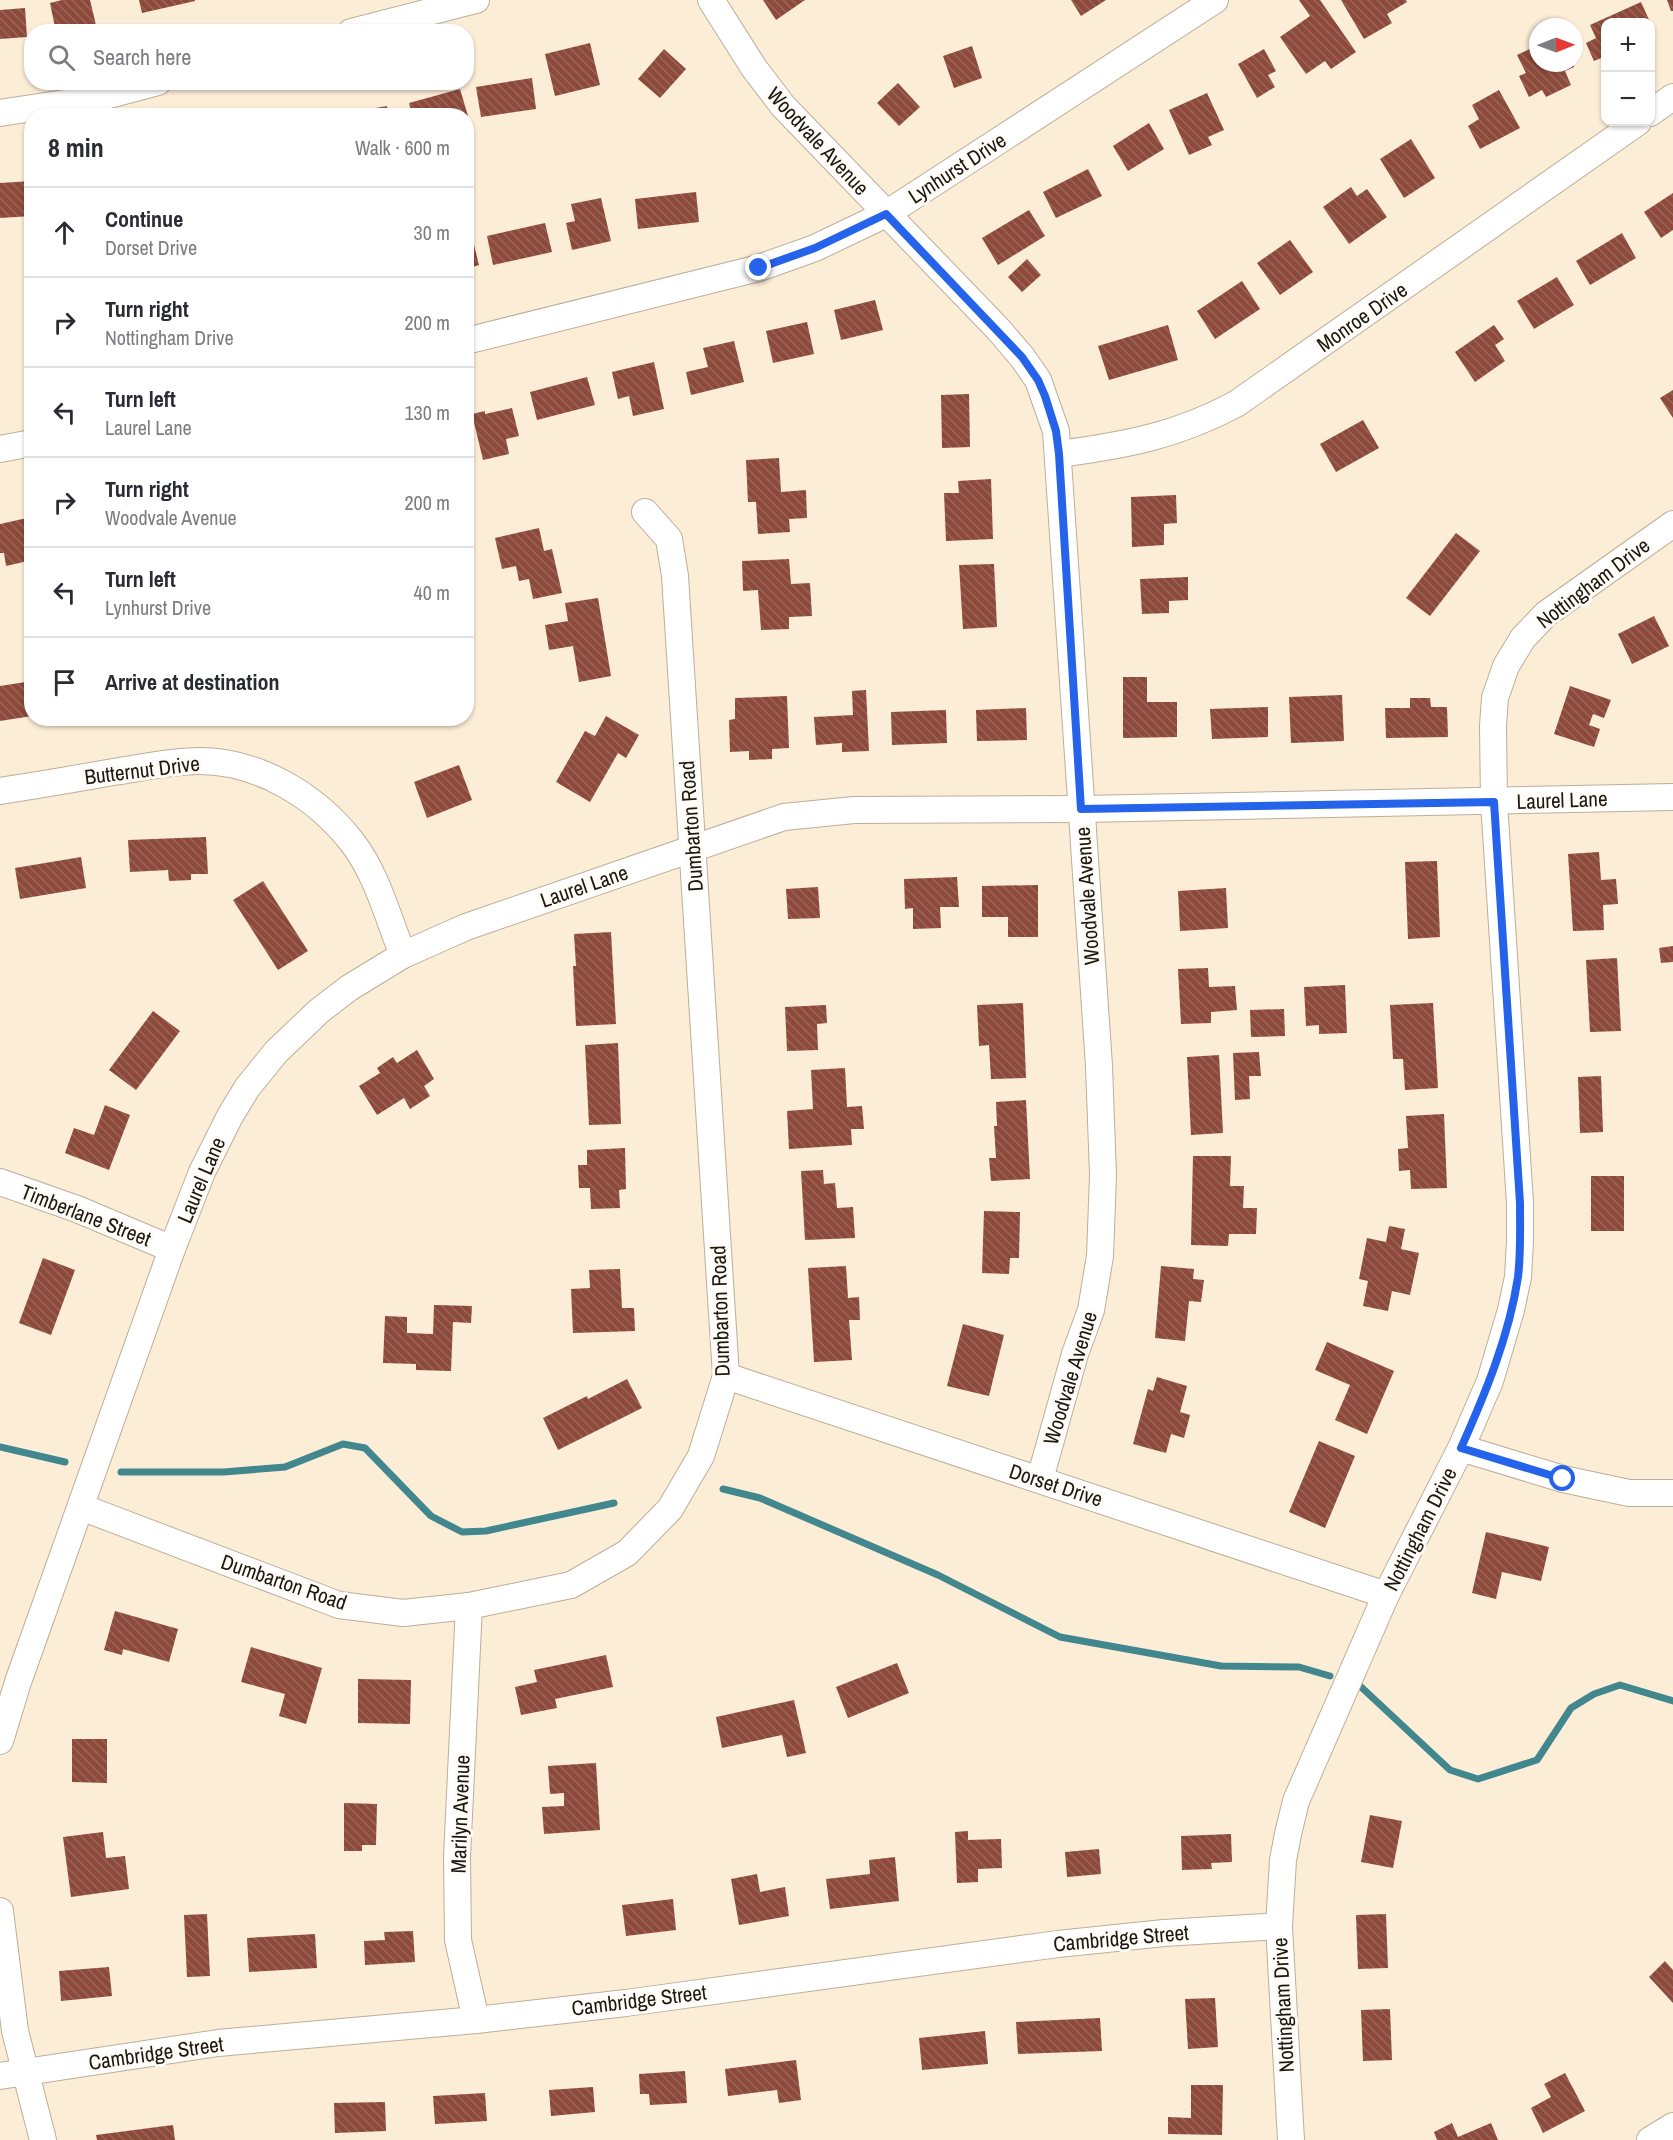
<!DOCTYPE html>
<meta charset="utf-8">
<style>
body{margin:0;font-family:"Archivo Narrow",sans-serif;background:#f2f2f3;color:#2b2b33}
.controls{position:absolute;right:18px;top:18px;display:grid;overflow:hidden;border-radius:12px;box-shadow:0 2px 4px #0004}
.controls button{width:54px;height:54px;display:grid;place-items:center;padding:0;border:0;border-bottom:2px solid #e1e1e2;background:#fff;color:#2b2b33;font:30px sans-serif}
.compass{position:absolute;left:1529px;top:18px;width:54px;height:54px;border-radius:50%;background:#fff;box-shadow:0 2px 4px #0004;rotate:89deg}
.stop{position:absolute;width:18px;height:18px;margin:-14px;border:4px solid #2563eb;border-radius:50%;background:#fff}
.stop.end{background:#2563eb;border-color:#fff;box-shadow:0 2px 6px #0008}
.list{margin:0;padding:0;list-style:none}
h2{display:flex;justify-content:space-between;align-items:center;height:78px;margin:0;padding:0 24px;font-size:26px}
h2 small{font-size:20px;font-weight:400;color:#7c7c81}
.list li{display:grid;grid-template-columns:39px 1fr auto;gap:18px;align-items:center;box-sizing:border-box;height:90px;padding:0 24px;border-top:2px solid #e1e1e2}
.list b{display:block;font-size:22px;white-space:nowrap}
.list p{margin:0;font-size:20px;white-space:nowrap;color:#7c7c81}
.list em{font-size:20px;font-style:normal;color:#7c7c81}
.icon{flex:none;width:33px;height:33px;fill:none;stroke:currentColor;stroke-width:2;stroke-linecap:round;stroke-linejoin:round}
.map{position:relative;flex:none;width:1673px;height:2140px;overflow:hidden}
.search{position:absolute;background:#fff;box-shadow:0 2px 4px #0004;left:24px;top:24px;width:450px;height:66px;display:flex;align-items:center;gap:15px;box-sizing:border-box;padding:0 21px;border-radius:24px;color:#7c7c81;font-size:22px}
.panel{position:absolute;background:#fff;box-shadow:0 2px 4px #0004;left:24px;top:108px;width:450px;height:618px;border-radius:24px}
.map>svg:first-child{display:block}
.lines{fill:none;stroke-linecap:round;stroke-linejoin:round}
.stream{stroke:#42868e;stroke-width:7}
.building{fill:url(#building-back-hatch)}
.minor-casing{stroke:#bcae99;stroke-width:28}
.minor{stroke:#fff;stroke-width:26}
.route{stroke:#2563eb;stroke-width:8}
.labels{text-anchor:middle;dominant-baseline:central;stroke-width:6;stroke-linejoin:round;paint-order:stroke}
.street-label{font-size:21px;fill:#1c170f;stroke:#fffcf8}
</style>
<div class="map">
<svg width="1673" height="2140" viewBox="0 0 1673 2140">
<defs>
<pattern id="building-back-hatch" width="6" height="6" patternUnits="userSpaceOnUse" patternTransform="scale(1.5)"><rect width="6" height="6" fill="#8d493a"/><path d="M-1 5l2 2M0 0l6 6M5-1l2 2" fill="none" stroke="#986559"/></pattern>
</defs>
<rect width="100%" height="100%" fill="#fcedd7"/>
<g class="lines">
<g class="stream">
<path d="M0 1447 65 1462"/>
<path d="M121 1472H224L285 1467 343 1444 365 1448 431 1516 462 1532 486 1531 614 1503"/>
<path d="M723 1489 760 1498 938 1575 1060 1637 1221 1666 1299 1667 1330 1676"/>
<path d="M1359 1685 1450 1770 1478 1779 1537 1760 1571 1708 1594 1694 1620 1685 1673 1701"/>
</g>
</g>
<g class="building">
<path d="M62 0H90L96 25 56 32 50 3Z"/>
<path d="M139 0H195V1L142 13Z"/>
<path d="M763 0H805L776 20Z"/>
<path d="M1071 0H1106L1081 16Z"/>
<path d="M1299 0H1320L1356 52 1331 69 1325 61 1306 74 1280 37 1310 16Z"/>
<path d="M1341 0H1406L1407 2 1387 14 1392 23 1364 39Z"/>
<path d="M1667 0H1673V11H1671Z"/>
<path d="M1641 2 1650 22H1606V56L1594 61 1586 43 1596 38 1590 25Z"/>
<path d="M25 8 27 37 0 39V10Z"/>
<path d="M590 43 600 85 555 96 545 54Z"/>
<path d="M1538 45V63H1572L1574 67 1565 71 1571 85 1546 97 1542 90 1529 97 1519 76 1526 73 1517 55Z"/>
<path d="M972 46 982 78 954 88 943 56Z"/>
<path d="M664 49 686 69 660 98 638 79Z"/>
<path d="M1264 49 1276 71 1268 75 1275 87 1257 98 1238 64Z"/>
<path d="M532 78 536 109 481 117 476 87Z"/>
<path d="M898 83 920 107 899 126 877 103Z"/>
<path d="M460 89 468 116H412L409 103Z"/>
<path d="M1499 90 1520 128 1480 149 1468 126 1479 119 1472 105Z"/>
<path d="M1207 93 1224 130 1208 137 1212 145 1189 155 1169 110Z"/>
<path d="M387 106 389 116H341V114Z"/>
<path d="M1149 123 1164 149 1128 171 1113 146Z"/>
<path d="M1411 139 1435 178 1404 198 1380 159Z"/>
<path d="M1088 169 1102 196 1056 218 1043 192Z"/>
<path d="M32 181V216L0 218V183Z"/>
<path d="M1351 187 1357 196 1367 189 1387 217 1349 244 1323 207Z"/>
<path d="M696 192 699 222 638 229 635 199Z"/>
<path d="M1673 193V230L1661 238 1644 212Z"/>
<path d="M601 198 611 241 572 250 566 223 575 221 571 204Z"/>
<path d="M1029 210 1045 236 998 265 982 238Z"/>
<path d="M545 223 552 252 493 265 487 236Z"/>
<path d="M1622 233 1636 258 1590 285 1576 261Z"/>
<path d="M472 237 479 265 466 269V239Z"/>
<path d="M1290 240 1313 272 1280 295 1257 263Z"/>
<path d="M1027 259 1041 275 1022 292 1008 277Z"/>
<path d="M1557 277 1574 305 1534 329 1517 301Z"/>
<path d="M1242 281 1260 309 1215 339 1197 311Z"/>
<path d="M875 300 883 330 841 340 834 310Z"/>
<path d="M807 322 814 354 773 363 766 331Z"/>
<path d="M1168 325 1178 360 1109 380 1098 346Z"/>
<path d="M1494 325 1504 339 1495 345 1505 361 1475 382 1455 352Z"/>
<path d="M734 341 744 382 691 395 686 372 708 367 703 348Z"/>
<path d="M654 362 664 409 633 416 629 396 618 399 612 372Z"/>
<path d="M587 377 595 405 537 420 530 392Z"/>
<path d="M1673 390V418L1660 398Z"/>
<path d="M969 394 970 447 942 448 941 395Z"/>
<path d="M512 408 519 436 506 439 509 454 483 460 472 414 485 411V414Z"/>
<path d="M1363 420 1379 448 1336 472 1320 444Z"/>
<path d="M779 458 781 492 806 490 807 518 789 519 790 532 758 534 756 502H748L746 460Z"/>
<path d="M991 479 993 539 946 541 944 493H959L958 481Z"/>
<path d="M1176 495 1177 523 1164 524V545L1132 547 1131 497Z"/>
<path d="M27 518 32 539V560L6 566 4 553H0V524Z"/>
<path d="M539 528 544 551 552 549 562 593 533 599 529 579 519 581 516 566 502 569 495 538Z"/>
<path d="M1456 533 1480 551 1430 616 1406 598Z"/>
<path d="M789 559 791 584 810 583 812 616 789 617V629L761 630 758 590 743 591 742 561Z"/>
<path d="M994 564 997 627 963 629 959 565Z"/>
<path d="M1188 577V600L1169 601V613L1142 614 1140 579Z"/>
<path d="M598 598 611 676 579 682 573 646 549 650 545 625 568 621 565 603Z"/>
<path d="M1654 616 1669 646 1632 664 1618 634Z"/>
<path d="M1123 677H1147V702H1177V737L1123 738Z"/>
<path d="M32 681V716L0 721V686Z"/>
<path d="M1570 686 1611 700 1604 718 1593 714 1589 725 1600 729 1594 747 1554 734Z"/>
<path d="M866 690 869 751 842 752V743L816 745 814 717 853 715 852 691Z"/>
<path d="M1342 695 1344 741 1291 743 1289 697Z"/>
<path d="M787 696 789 748 772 749V759L749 760V751L730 752 729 720 735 719V698Z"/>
<path d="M1410 698H1430L1431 707H1447L1448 737 1386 738 1385 708H1410Z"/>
<path d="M1268 707V737L1212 739 1210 709Z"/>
<path d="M1026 708 1027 740 977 741 976 710Z"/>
<path d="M946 710 947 743 892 745 891 712Z"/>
<path d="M606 716 639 735 626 758 618 753 590 802 556 782 585 731 595 736Z"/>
<path d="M459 765 472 800 427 818 414 782Z"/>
<path d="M206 837 208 874H191V880L169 881 168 870 130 872 128 840Z"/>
<path d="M1599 852 1601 880 1616 879 1618 904 1603 905 1604 930 1573 931 1568 854Z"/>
<path d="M81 857 86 888 20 899 15 868Z"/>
<path d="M1437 861 1440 937 1408 939 1405 862Z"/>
<path d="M957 877 959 907H940L941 928 913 929V908L905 909 904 879Z"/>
<path d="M263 881 308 951 278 970 233 900Z"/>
<path d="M1038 885V937H1008V917H982V886Z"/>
<path d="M818 887 820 918 788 919 786 889Z"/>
<path d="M1226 888 1228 928 1180 931 1178 891Z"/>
<path d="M611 932 616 1024 576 1026 573 966H576L574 934Z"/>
<path d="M1673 946V962L1661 963 1659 948Z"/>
<path d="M1617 958 1621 1031 1590 1032 1586 960Z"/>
<path d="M1208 968 1209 987 1235 986 1237 1010 1211 1012V1023L1181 1024 1178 969Z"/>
<path d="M1345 985 1347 1033 1319 1034V1025L1306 1026 1304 987Z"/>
<path d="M1023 1003 1026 1078 991 1079 989 1045 979 1046 977 1005Z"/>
<path d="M1433 1003 1438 1088 1405 1090 1403 1059H1393L1390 1005Z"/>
<path d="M826 1005 827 1023 817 1024 818 1050 787 1051 785 1007Z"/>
<path d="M1284 1009 1285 1036 1251 1037 1250 1010Z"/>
<path d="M153 1011 180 1031 136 1090 109 1070Z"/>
<path d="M618 1043 621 1124 589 1125 585 1045Z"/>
<path d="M417 1050 434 1079 424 1086 430 1096 410 1109 404 1098 377 1115 359 1086 380 1073 377 1068 393 1057 397 1063Z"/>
<path d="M1259 1052 1261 1076H1249L1250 1099 1235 1100 1233 1053Z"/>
<path d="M1219 1055 1223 1133 1191 1135 1187 1057Z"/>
<path d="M845 1068 847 1107 862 1106 864 1129H851L852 1145 789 1149 787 1111 813 1109 811 1070Z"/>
<path d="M1601 1076 1603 1132 1580 1133 1578 1077Z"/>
<path d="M1026 1100 1030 1179 991 1181 989 1158H996L994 1126H997L996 1102Z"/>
<path d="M105 1105 130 1115 109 1170 65 1153 74 1128 94 1135Z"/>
<path d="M1444 1114 1447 1188 1411 1189 1410 1170 1399 1171 1398 1149 1408 1148 1406 1116Z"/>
<path d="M625 1148 626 1189 619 1190 620 1208 591 1209 590 1188H579L578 1165H587V1150Z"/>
<path d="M1193 1156H1231L1230 1186H1244L1243 1208H1257L1256 1234H1229L1228 1246 1191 1245Z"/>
<path d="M823 1170 824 1184 835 1183 837 1208 853 1207 855 1238 805 1240 801 1171Z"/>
<rect x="1591" y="1176" width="33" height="55"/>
<path d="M984 1211 1020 1212 1019 1258H1010L1009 1274 982 1273Z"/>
<path d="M1389 1226 1405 1229 1401 1249 1419 1253 1410 1295 1392 1291 1388 1311 1363 1306 1368 1281 1359 1279 1367 1238 1386 1242Z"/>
<path d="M43 1258 75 1270 51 1335 19 1323Z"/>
<path d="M846 1266 848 1298 859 1297 860 1320H849L852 1360 814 1362 808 1268Z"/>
<path d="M1161 1266 1194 1269 1193 1279 1204 1280 1201 1302 1189 1301 1185 1341 1155 1338Z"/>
<path d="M620 1269 622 1308H634L635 1331 573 1333 571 1289 590 1288 589 1270Z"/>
<path d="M434 1305 472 1306 471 1323 453 1322 451 1371 416 1370V1364L383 1363 385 1316 407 1317V1333L433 1334Z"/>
<path d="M963 1324 1004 1335 989 1396 947 1386Z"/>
<path d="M1327 1342 1394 1371 1367 1434 1335 1420 1350 1385 1315 1370Z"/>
<path d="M1157 1377 1187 1386 1180 1412 1190 1415 1184 1438 1171 1434 1166 1453 1133 1444 1148 1389 1153 1391Z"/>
<path d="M627 1379 642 1408 558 1450 543 1418 587 1396 588 1399Z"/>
<path d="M1319 1441 1355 1456 1325 1528 1289 1512Z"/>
<path d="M1486 1532 1549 1547 1541 1581 1502 1572 1496 1599 1472 1593Z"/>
<path d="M115 1611 178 1629 169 1662 123 1649 122 1655 104 1650Z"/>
<path d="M251 1647 322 1668 306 1724 279 1716 285 1694 241 1682Z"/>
<path d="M606 1655 613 1687 555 1699 557 1708 521 1715 515 1687 537 1682 534 1670Z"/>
<path d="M897 1663 909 1693 848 1718 836 1687Z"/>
<path d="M358 1679 411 1680 410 1724 358 1723Z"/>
<path d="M794 1700 806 1753 787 1757 782 1735 722 1748 716 1717Z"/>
<path d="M72 1739H107V1783L72 1782Z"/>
<path d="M596 1763 600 1830 544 1834 542 1807 564 1806V1793L550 1794 548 1766Z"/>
<path d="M344 1803 377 1804 376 1845H362V1851H344Z"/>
<path d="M1370 1815 1402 1821 1393 1868 1361 1862Z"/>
<path d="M968 1831V1840L1001 1839 1002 1868 978 1869V1882L957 1883 955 1832Z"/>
<path d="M103 1832 106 1858 125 1856 129 1889 71 1897 63 1837Z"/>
<path d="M1231 1834 1232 1862 1211 1863 1212 1869 1182 1870 1181 1836Z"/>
<path d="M1099 1849 1101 1874 1067 1877 1065 1852Z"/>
<path d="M895 1857 899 1901 830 1909 826 1879 870 1874 869 1860Z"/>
<path d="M757 1874 760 1892 785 1887 789 1916 739 1925 731 1879Z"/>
<path d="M673 1899 676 1930 626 1936 622 1905Z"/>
<path d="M207 1914 210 1976 187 1977 184 1915Z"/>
<path d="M1386 1914 1388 1968 1358 1969 1356 1915Z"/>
<path d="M413 1931 415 1962 365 1965 364 1941 385 1940 384 1932Z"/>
<path d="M315 1934 317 1968 249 1972 247 1938Z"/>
<path d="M1665 1961 1673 1970V2003L1649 1977Z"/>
<path d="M109 1967 112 1996 61 2001 59 1971Z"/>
<path d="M1215 1998 1218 2047 1188 2049 1185 1999Z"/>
<path d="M1390 2009 1392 2060 1363 2061 1361 2010Z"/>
<path d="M1100 2018 1102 2051 1018 2054 1016 2022Z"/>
<path d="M985 2031 988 2064 922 2070 919 2038Z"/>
<path d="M796 2060 801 2100 779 2103 777 2090 728 2096 725 2069Z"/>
<path d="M685 2071 687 2103 650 2105 649 2094H640L639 2074Z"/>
<path d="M1565 2073 1585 2111 1543 2133 1531 2108 1551 2097 1544 2084Z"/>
<path d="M1191 2085H1223L1222 2135 1168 2134V2117L1191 2118Z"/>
<path d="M593 2087 595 2112 551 2116 549 2090Z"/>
<path d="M485 2093 487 2121 435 2124 433 2096Z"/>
<path d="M385 2102 386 2131 335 2133 334 2103Z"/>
<path d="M1452 2123 1458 2137 1491 2123 1498 2140H1437L1434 2132Z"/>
<path d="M173 2125 175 2140H97L96 2135Z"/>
</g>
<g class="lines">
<g class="minor-casing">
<g id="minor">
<path d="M711 0 754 68 783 106 999 330 1022 357 1038 380 1056 431 1099 1066 1103 1175 1100 1256 1091 1310 1075 1354 1040 1479"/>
<path d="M351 32 476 0"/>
<path d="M0 113 98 98 158 82"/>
<path d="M1650 113 1673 97"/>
<path d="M466 341 759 268 815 248 886 214 1215 0"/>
<path d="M0 449 32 443"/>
<path d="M1059 454C1126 445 1176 436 1236 404L1638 122"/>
<path d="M0 791C38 785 75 779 113 772 141 768 171 761 199 761 259 761 316 796 352 842 377 874 388 918 403 955"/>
<path d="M0 1182 77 1209 172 1249"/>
<path d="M726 1376 1386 1595"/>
<path d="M1461 1448 1563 1479 1629 1493H1673"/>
<path d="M81 1507 339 1605 403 1613 469 1606 571 1585 627 1553 670 1509 701 1456 726 1376 675 576 669 539 645 512"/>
<path d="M469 1606 457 1857 458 1940 476 2020"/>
<path d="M0 1741 18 1682 172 1249 202 1172 230 1116 247 1088 276 1052 319 1011 349 988 403 955 466 927 784 817 854 810 1081 809 1673 797"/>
<path d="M0 1911 15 2031 43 2140"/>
<path d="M0 2076 218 2043 476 2020 626 2003 1058 1944 1164 1933 1279 1926"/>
<path d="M1291 2140 1279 1926 1283 1860 1288 1834 1296 1801 1386 1595 1461 1448 1490 1381 1511 1310 1518 1277 1520 1241V1203L1494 802 1493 726 1495 698 1506 666 1523 638 1546 614 1673 524"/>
<path d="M1650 2140 1673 2126"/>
</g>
</g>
<use href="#minor" class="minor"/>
</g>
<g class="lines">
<path class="route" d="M759 268 815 248 886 214 1022 357 1038 380 1045 396 1056 431 1059 454 1081 809 1494 802 1520 1203C1520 1228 1521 1253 1518 1277 1509 1337 1485 1394 1461 1448L1563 1479"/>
</g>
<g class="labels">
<g class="street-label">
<text transform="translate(818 141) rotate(47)">Woodvale Avenue</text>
<text transform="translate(957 168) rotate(-33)">Lynhurst Drive</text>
<text transform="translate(1362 317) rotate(-35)">Monroe Drive</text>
<text transform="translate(1593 583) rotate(-37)">Nottingham Drive</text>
<text transform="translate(142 770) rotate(-7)">Butternut Drive</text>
<text transform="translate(1562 800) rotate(-2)">Laurel Lane</text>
<text transform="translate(691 826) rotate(-94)">Dumbarton Road</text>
<text transform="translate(584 886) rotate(-19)">Laurel Lane</text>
<text transform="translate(1087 896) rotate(-94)">Woodvale Avenue</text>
<text transform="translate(201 1180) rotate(-67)">Laurel Lane</text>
<text transform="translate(86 1215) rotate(21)">Timberlane Street</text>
<text transform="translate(720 1311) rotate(-92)">Dumbarton Road</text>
<text transform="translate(1070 1378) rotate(-73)">Woodvale Avenue</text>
<text transform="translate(1056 1485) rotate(18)">Dorset Drive</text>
<text transform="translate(1420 1529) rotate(-63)">Nottingham Drive</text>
<text transform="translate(284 1582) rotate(19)">Dumbarton Road</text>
<text transform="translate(460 1814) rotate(-88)">Marilyn Avenue</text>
<text transform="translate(1121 1938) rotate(-5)">Cambridge Street</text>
<text transform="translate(639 2000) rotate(-7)">Cambridge Street</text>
<text transform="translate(1283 2005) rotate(-93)">Nottingham Drive</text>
<text transform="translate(156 2053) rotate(-8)">Cambridge Street</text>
</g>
</g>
</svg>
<div class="controls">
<button>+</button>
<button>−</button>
</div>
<svg class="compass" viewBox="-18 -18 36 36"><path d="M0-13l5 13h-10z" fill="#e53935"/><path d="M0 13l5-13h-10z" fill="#7c7c81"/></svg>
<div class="stop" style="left:1563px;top:1479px"></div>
<div class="stop end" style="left:759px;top:268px"></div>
<div class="search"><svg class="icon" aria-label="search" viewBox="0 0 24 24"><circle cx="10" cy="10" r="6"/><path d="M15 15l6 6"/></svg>Search here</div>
<section class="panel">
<h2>8 min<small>Walk · 600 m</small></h2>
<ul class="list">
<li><svg class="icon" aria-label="ahead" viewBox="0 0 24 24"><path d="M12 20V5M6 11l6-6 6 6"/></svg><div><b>Continue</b><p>Dorset Drive</p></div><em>30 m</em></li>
<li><svg class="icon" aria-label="right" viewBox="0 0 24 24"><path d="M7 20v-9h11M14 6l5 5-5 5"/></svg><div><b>Turn right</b><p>Nottingham Drive</p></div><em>200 m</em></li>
<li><svg class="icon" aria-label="left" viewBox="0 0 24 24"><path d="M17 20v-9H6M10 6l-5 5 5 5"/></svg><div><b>Turn left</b><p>Laurel Lane</p></div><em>130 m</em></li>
<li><svg class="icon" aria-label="right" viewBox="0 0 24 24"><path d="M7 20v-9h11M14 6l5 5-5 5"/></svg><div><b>Turn right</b><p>Woodvale Avenue</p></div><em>200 m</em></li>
<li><svg class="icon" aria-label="left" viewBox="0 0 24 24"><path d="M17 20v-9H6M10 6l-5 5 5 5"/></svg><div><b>Turn left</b><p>Lynhurst Drive</p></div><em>40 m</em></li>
<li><svg class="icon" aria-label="arrive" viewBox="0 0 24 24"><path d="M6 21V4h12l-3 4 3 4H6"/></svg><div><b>Arrive at destination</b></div></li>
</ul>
</section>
</div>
